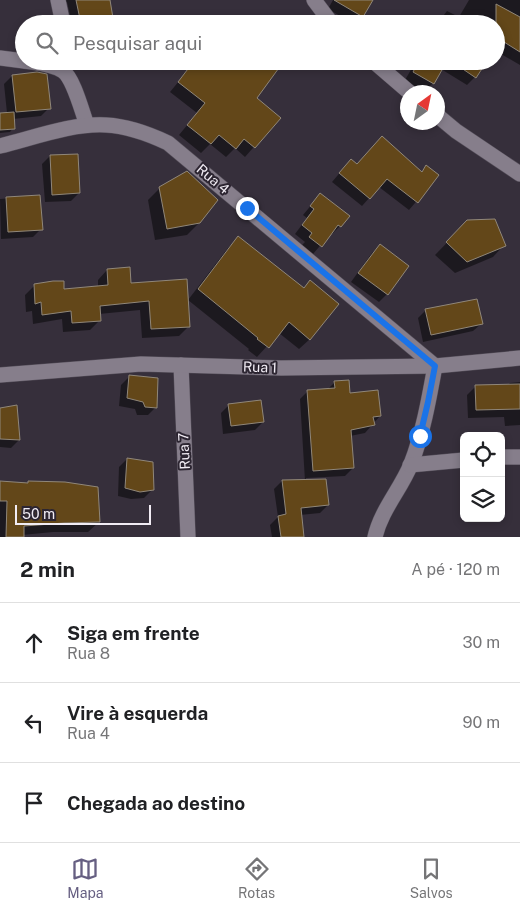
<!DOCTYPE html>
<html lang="pt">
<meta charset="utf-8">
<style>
body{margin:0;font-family:"Public Sans",sans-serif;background:#f6f6f6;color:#202124}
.controls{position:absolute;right:15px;bottom:15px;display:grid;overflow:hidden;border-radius:8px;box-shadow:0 2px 8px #0003}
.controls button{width:45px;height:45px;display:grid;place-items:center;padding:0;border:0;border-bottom:1px solid #e0e0e0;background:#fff;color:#202124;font:25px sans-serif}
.compass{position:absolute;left:400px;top:85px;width:45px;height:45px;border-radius:50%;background:#fff;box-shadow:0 2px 8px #0003;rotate:33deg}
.scale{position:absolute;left:15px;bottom:12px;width:136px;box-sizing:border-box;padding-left:5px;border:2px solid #f1ecf4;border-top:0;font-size:14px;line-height:18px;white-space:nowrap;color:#f1ecf4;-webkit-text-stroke:4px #2c2531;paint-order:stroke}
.stop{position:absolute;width:15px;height:15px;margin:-11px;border:4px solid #1a73e8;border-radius:50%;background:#fff}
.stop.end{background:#1a73e8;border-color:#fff;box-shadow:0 1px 5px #0008}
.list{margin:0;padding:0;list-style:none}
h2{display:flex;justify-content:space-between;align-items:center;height:65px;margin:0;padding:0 20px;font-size:21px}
h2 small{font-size:16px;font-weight:400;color:#757577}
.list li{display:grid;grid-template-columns:32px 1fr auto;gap:15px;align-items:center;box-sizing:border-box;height:80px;padding:0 20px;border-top:1px solid #e0e0e0}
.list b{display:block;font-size:19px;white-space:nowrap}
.list p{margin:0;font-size:16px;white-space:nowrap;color:#757577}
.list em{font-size:16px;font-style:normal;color:#757577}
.icon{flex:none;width:28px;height:28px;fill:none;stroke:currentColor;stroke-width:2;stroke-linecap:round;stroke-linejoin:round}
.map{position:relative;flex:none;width:520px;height:537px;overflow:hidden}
.search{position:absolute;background:#fff;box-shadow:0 2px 8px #0003;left:15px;right:15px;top:15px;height:55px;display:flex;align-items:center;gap:12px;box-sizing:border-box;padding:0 18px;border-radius:28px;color:#757577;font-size:19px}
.sheet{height:305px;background:#fff}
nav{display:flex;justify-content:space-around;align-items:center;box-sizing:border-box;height:70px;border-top:1px solid #e0e0e0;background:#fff;font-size:14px;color:#757577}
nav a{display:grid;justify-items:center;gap:2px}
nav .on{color:#665f82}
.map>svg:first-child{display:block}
.shadow{fill:#0007}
.building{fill:#634719;stroke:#90877a}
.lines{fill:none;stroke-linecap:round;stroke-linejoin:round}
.minor-casing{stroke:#544e59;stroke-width:16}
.minor{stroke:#867e8b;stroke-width:15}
.route{stroke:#1a73e8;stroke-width:6}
.labels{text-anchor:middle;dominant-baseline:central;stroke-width:4;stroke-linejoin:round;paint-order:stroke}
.street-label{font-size:14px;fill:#f1ecf4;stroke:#2c2531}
</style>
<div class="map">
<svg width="520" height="537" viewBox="0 0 520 537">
<rect width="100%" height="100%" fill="#362f3b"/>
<g class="shadow">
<path d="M63 0H109L112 24H72L67 2H64Z"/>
<path d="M333 0H371L362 16 354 24 328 9Z"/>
<path d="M469 0H520V65L496 51V24H437L447 11 459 17Z"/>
<path d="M416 61H485L475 77 467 85 441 69 433 83 424 92 405 80Z"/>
<path d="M193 64 255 98 279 118 245 157 235 148 226 157 210 144 201 153 179 135 197 113 170 92Z"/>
<path d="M12 76 49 108 41 116 13 119V128L10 132 0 133V114L7 113 4 84Z"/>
<path d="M50 156 79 193 71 201 45 202 42 164Z"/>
<path d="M356 166 421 173 427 167 438 176 409 210 379 187 362 206 332 182 343 169Z"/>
<path d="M160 188 199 223 187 235 155 240 148 200Z"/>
<path d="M39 196 41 229 33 237 1 239 0 199Z"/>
<path d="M313 203 340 226 332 234 331 233 313 254 302 245 305 242 295 234 307 218 303 215Z"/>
<path d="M467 222 504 245 493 257 455 273 435 255Z"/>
<path d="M238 237 310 339 299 349 279 333 257 357 248 350 249 349 188 300 228 248Z"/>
<path d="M380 246 408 266 387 294 379 302 351 282 372 253Z"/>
<path d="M107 270 130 284 189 326 179 336 142 338 140 310 99 314 100 320 90 330 63 332 62 319 33 324 32 311 26 312 25 295 35 285 63 290 98 287V280Z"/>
<path d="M426 310 481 324 473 331 423 342 418 318Z"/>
<path d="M129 377 156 407 148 415H137L135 409 119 406 121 385Z"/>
<path d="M335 382 348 395 380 416 365 433 350 436 353 468 345 476 306 478V481L328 505 320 513 300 515 303 537H272L270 525 278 517 274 489 282 481H305L300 399 308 391 327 390Z"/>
<path d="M520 382V425L505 426 504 417 468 418 467 395 475 387 507 386 510 383Z"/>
<path d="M229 405 263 422 255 430 223 434 221 413Z"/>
<path d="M0 410 19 440 11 448 0 447Z"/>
<path d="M127 459 152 490 144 498 131 499 118 496 119 467Z"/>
<path d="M0 482 27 484 29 482 99 522 88 532H53L22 535V537H0Z"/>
</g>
<g class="building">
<path d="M76 0H110L114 24H81Z"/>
<path d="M334 0H373L363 17Z"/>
<path d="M496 4 520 17V52L496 37Z"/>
<path d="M194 61H284L257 98 281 118 255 148 244 139 236 149 219 135 211 144 187 125 205 103 178 82Z"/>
<path d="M419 61H447L434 84 413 72Z"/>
<path d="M451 61H487L476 78Z"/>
<path d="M37 72 47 74 51 109 16 112 12 75Z"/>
<path d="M14 112 15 129 0 130V113Z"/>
<path d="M382 136 422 172 426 165 439 175 418 203 387 179 370 199 339 173 351 159 357 164Z"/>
<path d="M78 154 80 193 52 195 50 155Z"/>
<path d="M187 171 218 200 200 223 167 229 159 187Z"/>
<path d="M320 193 350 216 341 227 338 225 322 247 309 237 312 233 302 225 314 209 310 206Z"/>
<path d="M40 195 43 230 8 232 6 197Z"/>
<path d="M495 219 506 246 467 262 446 242 467 220Z"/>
<path d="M238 236 304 288 310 280 339 304 310 340 289 322 269 348 257 339 258 338 198 289Z"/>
<path d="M380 244 409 266 388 295 358 273Z"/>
<path d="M130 267 131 283 187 279 190 327 151 329 149 301 100 306 101 321 72 323 71 311 42 315 41 302 35 304 34 284 53 281H64V289L108 285 107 269Z"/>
<path d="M477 299 483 324 431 335 425 309Z"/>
<path d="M129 375 158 378 157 408 145 407 143 402 127 398Z"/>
<path d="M349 380 350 393 378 390 381 416 373 417 375 425 351 430 354 468 313 471 307 390 335 388 334 381Z"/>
<path d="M520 384V409L476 410 475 385Z"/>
<path d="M261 400 264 422 231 426 228 404Z"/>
<path d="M17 405 20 440 0 439V408Z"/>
<path d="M127 458 153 462 154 490 140 492 125 488Z"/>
<path d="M326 479 329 505 301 508 304 537H281L278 516 286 514 282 480Z"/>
<path d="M0 481 28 483V481L65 482 98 487 100 522 64 523 24 526V537H6L7 501H0Z"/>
</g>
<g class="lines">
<g class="minor-casing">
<g id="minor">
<path d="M58 0 63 24"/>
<path d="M314 0 332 24"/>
<path d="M0 58 24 61"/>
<path d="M25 61C37 63 53 64 63 71 74 79 82 112 87 125"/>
<path d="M373 61 409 92"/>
<path d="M438 116 456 131 520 174"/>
<path d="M0 146C33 138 72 123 106 125 128 126 149 134 168 143L435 366C429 399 423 433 411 464 401 489 381 510 375 537"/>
<path d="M181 365 188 537"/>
<path d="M0 375 141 364 281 368 435 366 520 358"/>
<path d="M501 457H520"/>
<path d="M410 465 464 460"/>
</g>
</g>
<use href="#minor" class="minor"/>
</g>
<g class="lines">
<path class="route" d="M247 208 435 366 428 402 420 436"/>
</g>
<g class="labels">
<g class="street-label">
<text transform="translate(213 179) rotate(40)">Rua 4</text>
<text transform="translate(260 367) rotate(2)">Rua 1</text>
<text transform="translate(184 451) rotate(-93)">Rua 7</text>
</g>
</g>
</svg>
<div class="controls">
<button><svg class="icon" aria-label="locate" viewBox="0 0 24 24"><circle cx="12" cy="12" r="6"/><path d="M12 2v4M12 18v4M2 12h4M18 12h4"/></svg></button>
<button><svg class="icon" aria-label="layers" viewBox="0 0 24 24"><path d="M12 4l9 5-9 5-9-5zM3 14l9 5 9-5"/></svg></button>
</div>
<svg class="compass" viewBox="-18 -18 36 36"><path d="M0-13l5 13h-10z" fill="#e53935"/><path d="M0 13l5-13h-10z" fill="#757577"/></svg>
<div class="scale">50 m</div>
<div class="stop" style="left:420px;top:436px"></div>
<div class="stop end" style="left:247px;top:208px"></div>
<div class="search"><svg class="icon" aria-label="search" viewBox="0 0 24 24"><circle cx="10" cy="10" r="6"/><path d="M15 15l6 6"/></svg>Pesquisar aqui</div>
</div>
<section class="sheet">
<h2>2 min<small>A pé · 120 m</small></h2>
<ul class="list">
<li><svg class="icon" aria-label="ahead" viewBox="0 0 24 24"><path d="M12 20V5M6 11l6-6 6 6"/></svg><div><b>Siga em frente</b><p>Rua 8</p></div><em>30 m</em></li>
<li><svg class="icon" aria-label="left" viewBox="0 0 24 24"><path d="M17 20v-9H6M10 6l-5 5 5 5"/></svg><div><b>Vire à esquerda</b><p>Rua 4</p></div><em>90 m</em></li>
<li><svg class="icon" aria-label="arrive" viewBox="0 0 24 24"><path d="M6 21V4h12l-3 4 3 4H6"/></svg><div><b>Chegada ao destino</b></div></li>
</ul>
</section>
<nav>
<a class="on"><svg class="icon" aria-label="map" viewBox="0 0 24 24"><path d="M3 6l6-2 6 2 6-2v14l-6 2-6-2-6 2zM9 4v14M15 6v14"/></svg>Mapa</a>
<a><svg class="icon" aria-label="directions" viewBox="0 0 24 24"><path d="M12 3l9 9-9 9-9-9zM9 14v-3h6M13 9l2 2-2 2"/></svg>Rotas</a>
<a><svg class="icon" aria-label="saved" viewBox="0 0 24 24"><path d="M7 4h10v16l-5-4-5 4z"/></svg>Salvos</a>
</nav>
